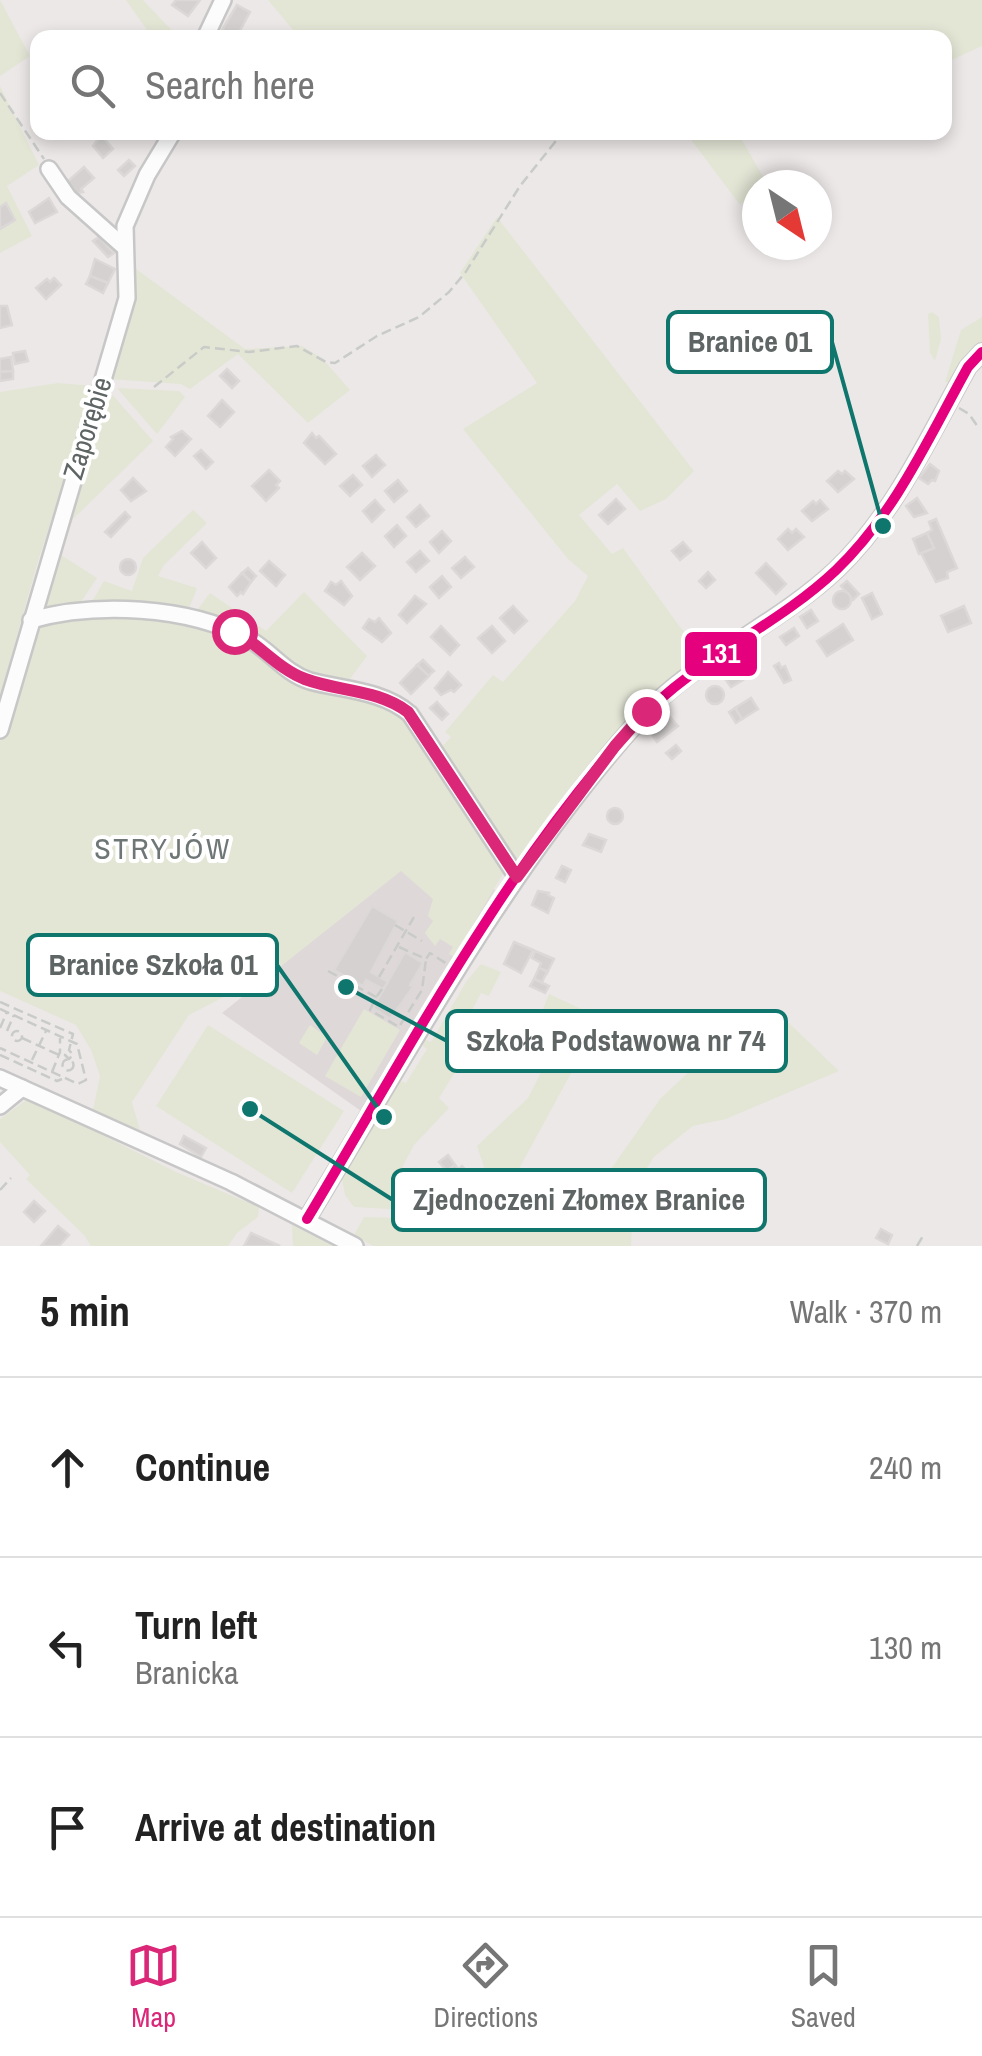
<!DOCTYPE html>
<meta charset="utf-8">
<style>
body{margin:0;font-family:"Archivo Narrow",sans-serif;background:#f6f6f6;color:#222}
.compass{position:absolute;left:742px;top:170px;width:90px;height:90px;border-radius:50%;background:#fff;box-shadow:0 5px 15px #0003;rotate:145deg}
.stop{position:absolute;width:30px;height:30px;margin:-22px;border:8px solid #db2777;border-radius:50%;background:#fff}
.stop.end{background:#db2777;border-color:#fff;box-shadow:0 2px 10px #0008}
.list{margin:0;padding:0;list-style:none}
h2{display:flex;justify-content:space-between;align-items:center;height:130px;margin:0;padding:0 40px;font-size:42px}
h2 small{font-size:32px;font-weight:400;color:#767676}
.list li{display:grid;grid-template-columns:65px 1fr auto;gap:30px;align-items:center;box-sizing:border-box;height:180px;padding:0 40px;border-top:2px solid #e0e0e0}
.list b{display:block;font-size:38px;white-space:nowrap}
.list p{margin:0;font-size:32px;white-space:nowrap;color:#767676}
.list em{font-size:32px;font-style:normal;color:#767676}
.icon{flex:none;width:55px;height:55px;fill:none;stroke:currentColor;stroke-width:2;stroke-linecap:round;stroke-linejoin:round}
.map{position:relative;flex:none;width:982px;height:1246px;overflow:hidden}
.search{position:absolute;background:#fff;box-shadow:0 5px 15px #0003;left:30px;right:30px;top:30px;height:110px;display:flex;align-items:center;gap:25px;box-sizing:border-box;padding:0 35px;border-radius:20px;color:#767676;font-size:38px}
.sheet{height:670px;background:#fff}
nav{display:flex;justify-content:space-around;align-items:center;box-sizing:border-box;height:140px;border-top:2px solid #e0e0e0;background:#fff;font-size:28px;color:#767676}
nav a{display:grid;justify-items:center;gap:5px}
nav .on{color:#db2777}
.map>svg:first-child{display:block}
.education{fill:#dfd8d8}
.green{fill:#e3e6d5}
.building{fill:#d4d1d0;stroke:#dcd8d8;stroke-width:2.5}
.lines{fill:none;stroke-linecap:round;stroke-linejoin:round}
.minor-casing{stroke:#c8c7c7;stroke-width:20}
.path{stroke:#c8cbc7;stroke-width:2.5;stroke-dasharray:10 5;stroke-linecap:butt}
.minor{stroke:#fcfcfc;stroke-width:15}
.bus-1-casing{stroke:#fff;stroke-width:18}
.bus-1{stroke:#e5007d;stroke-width:10}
.route{stroke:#db2777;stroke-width:12}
.labels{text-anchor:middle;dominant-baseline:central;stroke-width:8;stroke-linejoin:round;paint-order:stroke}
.street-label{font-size:28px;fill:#5e6564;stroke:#fff}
.neighbourhood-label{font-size:30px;letter-spacing:2.5px;fill:#6f7776;stroke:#fff}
.leader{fill:none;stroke:#0f766e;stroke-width:4}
.callout-dot{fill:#0f766e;stroke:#fff;stroke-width:4}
.callout{fill:#fff;stroke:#0f766e;stroke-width:4}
.callout-label{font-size:30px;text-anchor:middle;font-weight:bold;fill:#5e6564}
.line-badge{stroke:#fff;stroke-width:4}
.badge-label{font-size:28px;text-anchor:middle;font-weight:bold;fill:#fff}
</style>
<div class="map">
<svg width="982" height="1246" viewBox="0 0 982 1246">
<rect width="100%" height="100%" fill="#ede8e8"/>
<path class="education" d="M427 849 495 890 361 1111 222 1013Z"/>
<g class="green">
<path d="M0 0 30 56 0 76Z"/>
<path d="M126 0H143L178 37H152Z"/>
<path d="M268 0H982V46L945 63 944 38H345L314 34 299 37Z"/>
<path d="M0 86 39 165 7 186 32 236 0 253Z"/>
<path d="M686 133H738L766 182 757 185V190L740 205Z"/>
<path d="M497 217 694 471 666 499 640 511 617 484 579 515 612 554 623 548 680 627 703 652 705 659 646 703 514 864 439 750 451 737 445 732 493 675 503 682 575 601 588 576 568 559 463 429 537 383 460 273Z"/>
<path d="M135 268 245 349 302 346 322 358 350 390 308 423 238 354 190 389 181 384 108 379Z"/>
<path d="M932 312 939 317 941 339 935 361 930 353 928 314Z"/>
<path d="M982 317V346L951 383 945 382 961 330Z"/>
<path d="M58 383 95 386 38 561 0 696V392Z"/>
<path d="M117 388 179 391 185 397 157 434Z"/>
<path d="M109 391 153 441 73 519 61 555 97 578 78 606 42 610 103 393Z"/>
<path d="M193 510 207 523 164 565 158 576 197 588 188 611 90 605 104 581 132 591 143 558Z"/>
<path d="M304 592 367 656 347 683 311 677 195 613 210 593 266 631Z"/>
<path d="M75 612 157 617 219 630 265 655 389 704 409 722 504 872 454 957 449 954 453 947 440 939 435 946 425 933 433 921 428 916 433 899 401 871 276 970 189 1015 132 1102 140 1130 93 1110 100 1076 91 1050 76 1025 0 991V742L35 622Z"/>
<path d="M481 964 501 972 489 996 481 993 460 1033 475 1040 439 1098 449 1108 414 1145 396 1179 411 1197 404 1210 354 1207 345 1195 342 1179 400 1081 406 1083 427 1049 421 1044 424 1039 431 1042 466 982Z"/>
<path d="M549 994 597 1016 581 1055 520 1167C532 1202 554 1208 587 1203L660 1099 696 1065 789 1023 839 1071 726 1119 693 1126 654 1157 634 1189 631 1246H373L354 1235 364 1217 405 1218 426 1212 444 1230 494 1198 477 1146 528 1098 555 1044 534 1031Z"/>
<path d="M364 1009 400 1030 361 1097 325 1076Z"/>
<path d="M208 1025 344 1111 292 1193 156 1106Z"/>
<path d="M310 1025 327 1037 317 1055 299 1043Z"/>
<path d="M29 1098 176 1172 259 1207 258 1217 237 1233 228 1246H91L84 1235 26 1179 30 1175 0 1142V1119Z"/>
<path d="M292 1225 329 1244 333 1246H293Z"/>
</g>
<g class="building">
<path d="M176 0H200L188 16 172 5Z"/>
<path d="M237 5 250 12 237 36 222 30Z"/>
<path d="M101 135 113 149 103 158 93 146Z"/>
<path d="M129 160 135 166 124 176 118 170Z"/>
<path d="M84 167 94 178 81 189 83 192 75 194 66 183Z"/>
<path d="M49 198 57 212 35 223 29 212Z"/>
<path d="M6 203 15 220 0 229V207Z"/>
<path d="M99 237 114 253 108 257 93 241Z"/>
<path d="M95 259 115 269 108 283 90 276Z"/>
<path d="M90 276 108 283 103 293 86 284Z"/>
<path d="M54 278 61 285 46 299 36 288 47 279 50 282Z"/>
<path d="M0 306H7L12 325 0 328Z"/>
<path d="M25 351 28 361 15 364 13 353Z"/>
<path d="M11 357 13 371 0 372V359Z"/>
<path d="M227 369 239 381 232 388 220 376Z"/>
<path d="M13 371V379L0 381V372Z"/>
<path d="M222 400 234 412 220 427 208 416Z"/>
<path d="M182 431 191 439 175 456 166 447 173 439 171 437Z"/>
<path d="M312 433 316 438 319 436 336 454 325 464 304 443Z"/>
<path d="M201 450 213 462 206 469 194 456Z"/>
<path d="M376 455 385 465 372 477 363 466Z"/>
<path d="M930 464 939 471 935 481 932 480 928 484 919 478Z"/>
<path d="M269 470 280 481 276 485 279 488 266 501 252 486Z"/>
<path d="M838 471 842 474 845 471 854 479 838 492 827 481Z"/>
<path d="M353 475 362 485 350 496 340 486Z"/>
<path d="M133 478 146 491 131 501 121 490Z"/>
<path d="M398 480 407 491 394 502 385 491Z"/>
<path d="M917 498 927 513 914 517 906 506Z"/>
<path d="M616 499 625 509 608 524 599 515Z"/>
<path d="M375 500 384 510 372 522 363 511Z"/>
<path d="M820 500 828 509 812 521 802 511 813 501 816 504Z"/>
<path d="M420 505 429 516 416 527 407 517Z"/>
<path d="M125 512 130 517 111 537 105 532Z"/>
<path d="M936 519 957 568 947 572 948 578 936 582 921 553 934 548 927 533 932 530 929 522Z"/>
<path d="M397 525 406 536 394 547 385 536Z"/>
<path d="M788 529 792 533 796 529 804 537 788 550 778 539Z"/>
<path d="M442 531 451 541 439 553 430 542Z"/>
<path d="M927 533 934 548 919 554 913 539Z"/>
<path d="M202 542 216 558 206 568 191 553Z"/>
<path d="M683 542 691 551 680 560 672 551Z"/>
<path d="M420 551 429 561 416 572 407 562Z"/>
<path d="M362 553 375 566 360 580 347 567Z"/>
<path d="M465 557 474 567 461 578 452 568Z"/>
<circle cx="128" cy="567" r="8"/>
<path d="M269 561 285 575 276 586 260 571Z"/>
<path d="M766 563 786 584 776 594 756 573Z"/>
<path d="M248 568 256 576 251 582 242 573Z"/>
<path d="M708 572 715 580 706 588 699 581Z"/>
<path d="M242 573 251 582 243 594 241 592 237 596 229 587Z"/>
<path d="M442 576 451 587 439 598 430 587Z"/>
<path d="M341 581 352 596 344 605 325 591 331 582 336 585Z"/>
<path d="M847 581 859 594 853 600 841 586Z"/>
<circle cx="842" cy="600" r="9"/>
<path d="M872 593 882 614 872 619 862 598Z"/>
<path d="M415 596 426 604 407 623 399 615Z"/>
<path d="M513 606 527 621 514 633 500 618Z"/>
<path d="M964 606 971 623 948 632 941 616Z"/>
<path d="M811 610 818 621 807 628 800 617Z"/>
<path d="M379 618 391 633 382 642 363 628 369 619 375 622Z"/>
<path d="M843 624 853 640 827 656 817 641Z"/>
<path d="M441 626 459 645 450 655 431 637Z"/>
<path d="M492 626 505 641 492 653 478 638Z"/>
<path d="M794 628 799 636 786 645 780 637Z"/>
<path d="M423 660 434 671 428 676 417 665Z"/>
<path d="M779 663 781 668 785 666 791 680 784 683 774 666Z"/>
<path d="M417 665 429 676 411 694 400 683Z"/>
<path d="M448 672 461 685 454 692 451 690 441 695 435 688Z"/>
<path d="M738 672 743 680 731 687 726 680Z"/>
<circle cx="715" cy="695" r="9"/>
<path d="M751 698 758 709 742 719 735 708Z"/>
<path d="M437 702 448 714 442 720 430 708Z"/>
<path d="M735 708 742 719 736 723 729 712Z"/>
<path d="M670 717 678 726 657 742 650 732Z"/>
<path d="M676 745 681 751 672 759 666 753Z"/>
<circle cx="615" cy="816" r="8"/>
<path d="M589 834 606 840 601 852 583 845Z"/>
<path d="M562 866 571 870 565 882 556 878Z"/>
<path d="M538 891 549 893 548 895 554 898 548 913 532 905Z"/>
<path d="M372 906 398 921 371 972 388 982 383 989 366 980 363 986 334 970Z"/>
<path d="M514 942 533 950 521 973 504 964Z"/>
<path d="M535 951 554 959 546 975 547 971 539 968 541 963 532 958Z"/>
<path d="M405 952 423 963 410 985 413 987 390 1019 373 1008Z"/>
<path d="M539 968 547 972 542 982 534 979Z"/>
<path d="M534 979 549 986 545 993 530 986Z"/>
<path d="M184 1136 206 1148 201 1157 180 1144Z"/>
<path d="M448 1155 455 1165 447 1171 439 1162Z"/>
<path d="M455 1165 459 1170 447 1180 443 1174Z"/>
<path d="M462 1166 468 1173 455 1182 451 1177Z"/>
<circle cx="416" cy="1178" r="9"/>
<path d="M34 1201 45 1211 34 1222 24 1212Z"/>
<path d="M58 1226 69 1235 59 1246H41Z"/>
<path d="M881 1229 892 1235 888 1244 876 1238Z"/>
<path d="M251 1233 280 1246H244Z"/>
</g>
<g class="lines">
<g class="minor-casing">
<g id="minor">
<path d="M205 38 223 0"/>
<path d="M49 169 68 197 123 246"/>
<path d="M31 620C96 602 187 606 247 638 270 650 284 673 310 681 343 690 382 690 410 714L517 877"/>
<path d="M0 730 127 298 125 226 147 175 173 132"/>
<path d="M0 1078 231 1182 355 1246"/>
<path d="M0 1106 22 1088"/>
<path d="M307 1219C410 1049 506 870 638 721 693 659 776 626 836 570 895 514 929 436 968 367L982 352"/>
</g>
</g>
<g class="path">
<path d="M0 93 44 159"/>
<path d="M154 387 204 347 249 352 297 346 326 362 335 363 377 336 419 317 449 292 465 273 520 186 563 132"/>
<path d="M959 408 969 414 978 427"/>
<path d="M395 925 422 941"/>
<path d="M399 947 426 959 430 953 447 964"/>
<path d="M328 971 376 997 370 1010 399 1027 422 990 426 959"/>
<path d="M379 977 414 917"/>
<path d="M377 996 382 989"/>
<path d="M0 1002 73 1034 69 1050 73 1055 69 1059 65 1055 69 1050"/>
<path d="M0 1009 77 1044 86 1080 78 1084 0 1048"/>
<path d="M0 1028 7 1012"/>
<circle cx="17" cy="1036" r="5"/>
<path d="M7 1031 14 1015"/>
<path d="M22 1038 59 1055"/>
<path d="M0 1055 57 1081 62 1079"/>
<circle cx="68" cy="1065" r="5.5"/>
<path d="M32 1060 46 1031"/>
<path d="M52 1072 60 1052V1038"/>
<path d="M0 1190 11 1178"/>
<path d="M917 1246 923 1236"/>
</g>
<use href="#minor" class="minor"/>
<g class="bus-1-casing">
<path id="bus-1" d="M307 1219C409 1049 504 868 638 721 695 659 776 627 836 570 895 514 929 437 968 367L982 352"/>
</g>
<use href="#bus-1" class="bus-1"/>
</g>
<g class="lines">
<path class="route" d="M234 631C259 644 278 669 305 679 340 692 377 689 408 712L517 877 615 746 646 711"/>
</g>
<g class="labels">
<g class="street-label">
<text transform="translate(87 428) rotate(-73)">Zaporębie</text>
</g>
<g class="neighbourhood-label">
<text x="163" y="848">STRYJÓW</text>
</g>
</g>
<path class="leader" d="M883 526L832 342M384 1117L277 965M346 987L447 1041M250 1109L393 1200"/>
<g class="callout-dot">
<circle cx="883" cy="526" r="10"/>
<circle cx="384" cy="1117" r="10"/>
<circle cx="346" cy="987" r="10"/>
<circle cx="250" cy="1109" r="10"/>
</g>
<g class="callout">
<rect x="668" y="312" width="164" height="60" rx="10"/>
<rect x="28" y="935" width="249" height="60" rx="10"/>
<rect x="447" y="1011" width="339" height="60" rx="10"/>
<rect x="393" y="1170" width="372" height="60" rx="10"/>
</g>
<g class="callout-label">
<text x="750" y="352">Branice 01</text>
<text x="153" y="975">Branice Szkoła 01</text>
<text x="616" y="1051">Szkoła Podstawowa nr 74</text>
<text x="579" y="1210">Zjednoczeni Złomex Branice</text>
</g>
<rect class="line-badge" x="683" y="630" width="76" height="48" rx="10" fill="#e5007d"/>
<g class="badge-label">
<text x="721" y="663">131</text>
</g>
</svg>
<svg class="compass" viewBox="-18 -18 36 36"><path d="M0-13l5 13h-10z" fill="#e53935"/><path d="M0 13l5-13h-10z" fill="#767676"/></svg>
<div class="stop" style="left:234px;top:631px"></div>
<div class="stop end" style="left:646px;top:711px"></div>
<div class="search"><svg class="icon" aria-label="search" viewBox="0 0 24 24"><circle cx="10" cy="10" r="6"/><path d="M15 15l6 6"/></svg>Search here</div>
</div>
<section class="sheet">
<h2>5 min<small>Walk · 370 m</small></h2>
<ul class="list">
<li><svg class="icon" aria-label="ahead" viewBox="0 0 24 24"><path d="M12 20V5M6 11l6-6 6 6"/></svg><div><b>Continue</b></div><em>240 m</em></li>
<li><svg class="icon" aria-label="left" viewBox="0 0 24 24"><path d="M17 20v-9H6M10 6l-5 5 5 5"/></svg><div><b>Turn left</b><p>Branicka</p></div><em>130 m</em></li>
<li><svg class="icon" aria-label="arrive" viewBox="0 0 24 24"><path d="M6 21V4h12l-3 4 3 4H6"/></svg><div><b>Arrive at destination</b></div></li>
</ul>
</section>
<nav>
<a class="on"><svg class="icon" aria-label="map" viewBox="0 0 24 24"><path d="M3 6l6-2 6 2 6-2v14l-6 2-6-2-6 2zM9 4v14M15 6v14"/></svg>Map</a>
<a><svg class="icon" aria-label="directions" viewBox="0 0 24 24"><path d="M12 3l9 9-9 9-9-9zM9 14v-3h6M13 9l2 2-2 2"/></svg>Directions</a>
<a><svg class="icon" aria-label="saved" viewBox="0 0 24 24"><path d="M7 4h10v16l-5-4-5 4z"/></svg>Saved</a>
</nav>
